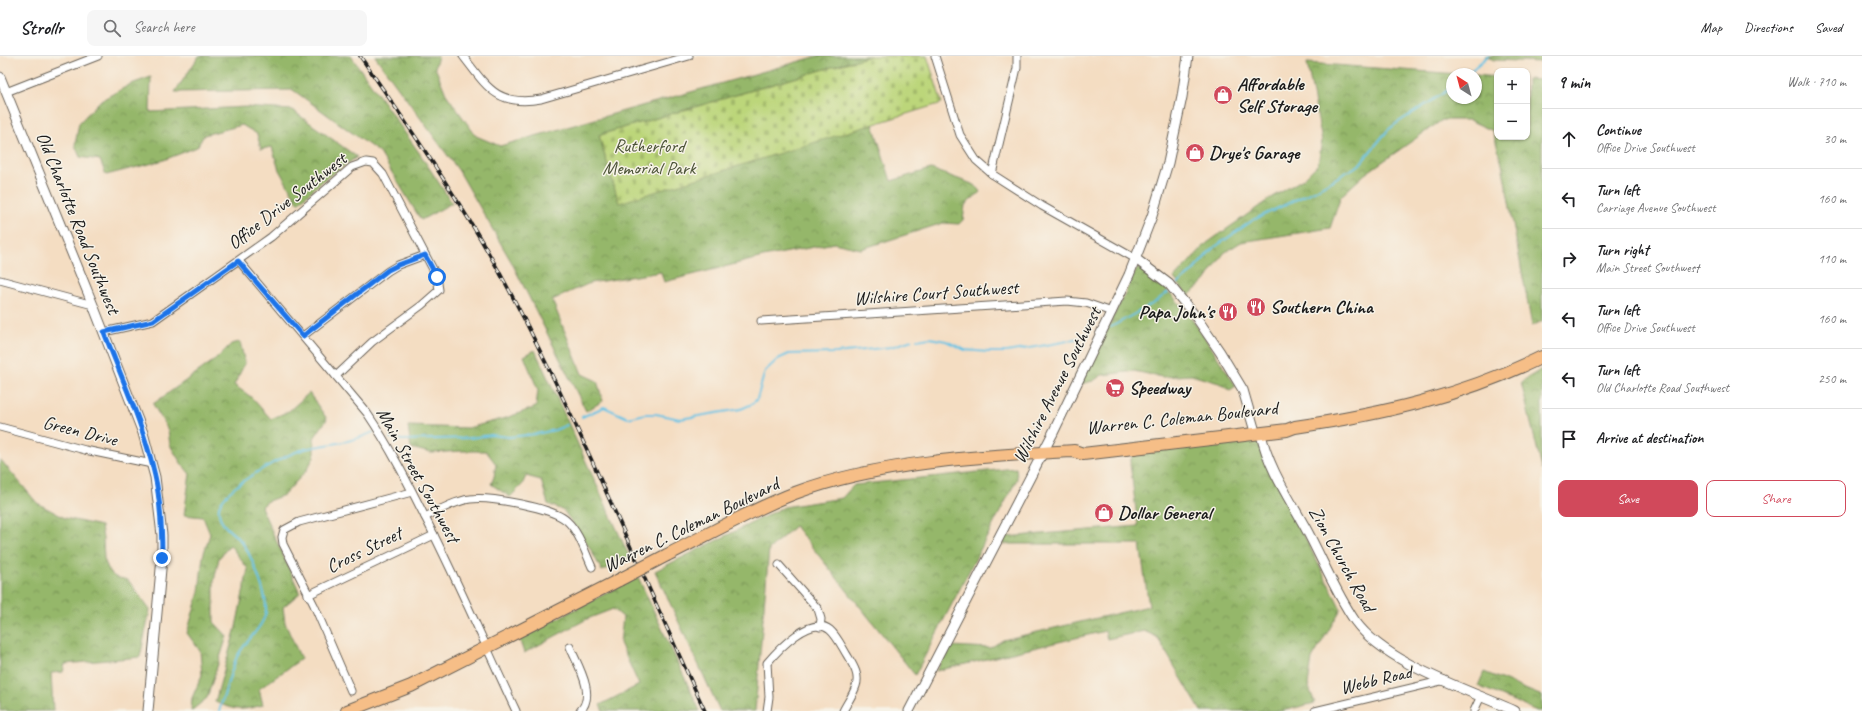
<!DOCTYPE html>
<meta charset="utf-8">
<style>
body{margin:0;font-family:Caveat,sans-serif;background:#f6f6f6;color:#202124}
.controls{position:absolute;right:12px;top:12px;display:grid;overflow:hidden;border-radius:8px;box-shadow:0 1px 3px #0004}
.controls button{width:36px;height:36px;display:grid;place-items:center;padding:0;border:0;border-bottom:1px solid #e0e0e0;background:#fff;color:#202124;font:20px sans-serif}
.compass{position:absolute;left:1446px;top:12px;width:36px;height:36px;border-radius:50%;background:#fff;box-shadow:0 1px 3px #0004;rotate:324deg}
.stop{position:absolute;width:12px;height:12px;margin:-9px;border:3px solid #1a73e8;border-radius:50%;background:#fff}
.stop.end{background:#1a73e8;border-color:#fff;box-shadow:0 1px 4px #0008}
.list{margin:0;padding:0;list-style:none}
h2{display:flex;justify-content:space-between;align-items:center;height:52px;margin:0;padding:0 16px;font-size:17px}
h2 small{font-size:13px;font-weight:400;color:#757577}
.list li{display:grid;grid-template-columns:26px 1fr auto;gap:12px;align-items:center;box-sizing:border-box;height:60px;padding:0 16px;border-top:1px solid #e0e0e0}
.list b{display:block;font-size:15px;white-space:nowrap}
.list p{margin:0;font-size:13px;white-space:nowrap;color:#757577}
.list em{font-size:13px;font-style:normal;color:#757577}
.actions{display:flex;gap:8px;padding:12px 16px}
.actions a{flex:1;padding:9px 0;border:1px solid #d1495b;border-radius:8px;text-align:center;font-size:14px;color:#d1495b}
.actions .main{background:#d1495b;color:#fff}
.icon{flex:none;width:22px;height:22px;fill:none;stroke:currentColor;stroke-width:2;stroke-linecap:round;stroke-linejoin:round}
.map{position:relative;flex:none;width:1542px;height:655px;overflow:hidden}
header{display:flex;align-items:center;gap:24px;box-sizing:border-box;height:56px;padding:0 20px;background:#fff;border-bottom:1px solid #e0e0e0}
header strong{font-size:19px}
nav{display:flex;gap:22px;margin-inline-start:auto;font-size:14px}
.search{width:280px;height:36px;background:#f6f6f6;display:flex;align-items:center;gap:10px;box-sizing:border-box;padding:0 14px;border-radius:8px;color:#757577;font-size:15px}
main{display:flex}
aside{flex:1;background:#fff}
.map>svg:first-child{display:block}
.forest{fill:url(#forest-crowns);stroke:#586a43}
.cemetery{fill:url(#cemetery-stones);stroke:#6c794b}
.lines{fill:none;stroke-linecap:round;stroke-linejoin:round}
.stream{stroke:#67c3e5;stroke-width:2}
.minor-casing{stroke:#686056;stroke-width:9}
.tertiary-casing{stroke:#686056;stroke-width:11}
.trunk-casing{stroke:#686056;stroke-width:14}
.minor{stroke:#fff;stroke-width:7}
.tertiary{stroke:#fff;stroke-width:9}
.trunk{stroke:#f6be87;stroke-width:12}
.rail-casing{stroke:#1c1c1c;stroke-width:3.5}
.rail{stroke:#f7f3e8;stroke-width:2;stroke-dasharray:6;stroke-linecap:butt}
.trunk-bridge-casing{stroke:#686056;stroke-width:14;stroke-linecap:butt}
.trunk-bridge{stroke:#f6be87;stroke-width:12}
.route{stroke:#1a73e8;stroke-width:5}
.labels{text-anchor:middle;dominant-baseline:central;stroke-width:3;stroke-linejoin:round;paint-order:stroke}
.poi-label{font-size:19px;font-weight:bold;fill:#1c1c1c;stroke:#f7f3e8;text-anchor:start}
.park-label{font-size:19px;fill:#4c5438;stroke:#f7f3e8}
.street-label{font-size:19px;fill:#1c1c1c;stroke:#f7f3e8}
</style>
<header>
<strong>Strollr</strong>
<div class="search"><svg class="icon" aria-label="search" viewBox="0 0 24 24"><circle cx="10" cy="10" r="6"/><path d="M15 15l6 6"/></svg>Search here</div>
<nav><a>Map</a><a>Directions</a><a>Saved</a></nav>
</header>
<main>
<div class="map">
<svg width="1542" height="655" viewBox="0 0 1542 655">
<defs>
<pattern id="forest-crowns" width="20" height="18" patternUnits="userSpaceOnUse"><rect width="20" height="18" fill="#95b76a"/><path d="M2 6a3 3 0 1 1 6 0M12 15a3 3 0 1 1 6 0" fill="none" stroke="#799456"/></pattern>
<pattern id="cemetery-stones" width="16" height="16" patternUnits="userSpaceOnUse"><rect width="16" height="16" fill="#bcd67a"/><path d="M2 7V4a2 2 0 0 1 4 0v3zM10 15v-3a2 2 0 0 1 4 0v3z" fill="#a1b769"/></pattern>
</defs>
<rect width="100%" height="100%" fill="#f7f3e8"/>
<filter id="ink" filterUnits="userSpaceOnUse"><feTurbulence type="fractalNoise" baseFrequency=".025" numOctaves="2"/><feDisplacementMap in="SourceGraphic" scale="8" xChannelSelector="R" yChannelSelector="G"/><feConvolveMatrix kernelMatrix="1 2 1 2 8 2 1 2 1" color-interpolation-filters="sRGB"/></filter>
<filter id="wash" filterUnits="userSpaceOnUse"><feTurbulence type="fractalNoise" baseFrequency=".012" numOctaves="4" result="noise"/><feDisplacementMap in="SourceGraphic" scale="16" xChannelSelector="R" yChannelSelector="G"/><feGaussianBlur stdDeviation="0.9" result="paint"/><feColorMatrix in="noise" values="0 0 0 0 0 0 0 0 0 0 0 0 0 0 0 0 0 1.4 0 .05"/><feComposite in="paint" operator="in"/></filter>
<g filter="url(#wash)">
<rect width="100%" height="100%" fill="#f4ddc2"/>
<g class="forest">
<path d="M199 0H351L420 98 452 147 421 164 380 97 293 34 175 36Z"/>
<path d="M375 0H438L435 11 446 38 476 80 500 90 818 0H870L599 79 619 146 873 68 891 125 931 113 975 129 980 136 965 149 963 164 959 168 943 167 861 193 834 187 763 201 664 226 661 216 590 227 552 244 582 318 597 325 603 345 586 355 512 207 459 115Z"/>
<path d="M1485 0H1542V6L1494 4Z"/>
<path d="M1307 7 1458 18H1452V42H1476V19L1497 21V81H1527V23L1542 24V265L1532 270 1502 108 1493 75 1469 64H1442L1365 118 1341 140 1330 172 1241 186 1224 197 1205 225 1188 240 1174 222 1207 187 1268 144 1303 123 1318 108 1322 85Z"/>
<path d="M151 21 150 56 245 51 292 54 357 101 325 123 298 147 279 114 272 91 261 93 257 78 242 69 204 79 197 91 161 105 106 119 100 104 80 101 75 89 79 67 100 45 131 28Z"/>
<path d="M1138 211C1182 238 1208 288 1236 330L1230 334 1219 327 1191 319 1162 321 1134 315 1102 319 1093 325 1080 328Z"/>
<path d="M240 286 245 307 234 329 251 341 271 363 289 355 309 337 327 363 314 382V401L306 415 284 439 268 445 261 451 300 537 283 551 285 567 301 603 259 633 263 649C239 655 238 655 215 646L236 571 248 513 230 489 219 502 214 525V566L227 580 207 642 191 655 192 642 202 619 200 595 187 577 199 536 203 500 210 478 203 461 184 459 190 418 181 407 170 389 168 374 153 348 216 303 231 288Z"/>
<path d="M535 294 630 502 602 515 590 492 564 455 548 448 541 424 526 420 522 429 510 441 491 428 494 421 496 408 486 395H461L431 397 411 392 408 370 468 372 506 362 536 351 538 334 524 300Z"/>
<path d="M1542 313V413L1521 326Z"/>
<path d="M1259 382 1260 392 1341 553 1312 603 1308 629 1315 647 1282 655H1201L1157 581 1144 575 1107 583 1105 575 936 615 950 590 990 592 1003 584 1149 550 1140 488H1003L1005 481 1138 470 1130 407 1133 398Z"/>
<path d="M0 403 37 447 65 462 101 470 103 483 104 503 109 515 115 521 128 524 150 554 140 601 65 608 63 616 51 617 53 655H0Z"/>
<path d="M1016 412 1017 423 915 619 795 470 769 493 755 655H720L655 515 784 451 842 442 854 429Z"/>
<path d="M638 521 700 655H603L600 649 639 629 620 587 623 561 613 553 587 563 524 597 519 582Z"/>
<path d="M1484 616 1542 640V655H1537L1478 630Z"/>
</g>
<path class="cemetery" d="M870 0H927L942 47 619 147 599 79Z"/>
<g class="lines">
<g class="stream">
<path d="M1467 18 1488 0"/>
<path d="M1177 228 1192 216 1212 193 1253 164 1314 135 1359 109 1388 74 1397 67 1430 46 1452 31"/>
<path d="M1111 271 1154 247 1168 236"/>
<path d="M917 284 930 282 946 285 965 294 988 296H1007L1063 286 1083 281"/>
<path d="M582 361 604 351 628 362 645 358H656L680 363 741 353 752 348 757 343 765 315 778 303 789 298 836 297 873 293 891 291 912 284"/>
<path d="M390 382 402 384 470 382 491 379 509 381 536 378 555 374 567 369"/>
<path d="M219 655C225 638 229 620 236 603 242 587 267 570 266 552 266 536 250 494 239 483 233 477 226 473 222 466 220 462 218 456 219 451 223 432 289 395 309 392 330 388 353 386 373 376"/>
</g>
</g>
</g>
<g filter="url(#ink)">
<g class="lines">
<g class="minor-casing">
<g id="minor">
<path d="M463 0C487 31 497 51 541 43L689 0"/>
<path d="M935 0 960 79 976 104 992 118 1042 150 1136 203"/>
<path d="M6 36 98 0"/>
<path d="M992 118 1017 12V0"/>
<path d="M239 205 367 357C390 391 408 427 426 463 458 526 486 591 516 655"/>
<path d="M0 224 93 249"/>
<path d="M761 265 1067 245 1086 247 1112 256"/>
<path d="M104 276 153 265 271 181 352 111 366 106 373 107 383 118 437 221 439 234 422 249 372 286 336 320"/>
<path d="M303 280 388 215 398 209 425 199"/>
<path d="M0 371 85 394 152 408"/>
<path d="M425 461C439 454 455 445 470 443 489 440 554 452 567 465 579 476 585 496 592 511"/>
<path d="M779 509 818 553 821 563 820 571"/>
<path d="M308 539 434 479"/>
<path d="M570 591C577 608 597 639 580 655"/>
<path d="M351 635 314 549 283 488 282 481 284 474 299 466 412 436"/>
<path d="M767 655 769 641 767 607C778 594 811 558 830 574 837 580 842 591 847 599 853 609 860 619 856 630 853 639 847 647 843 655"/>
<path d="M1315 655 1445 624"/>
<path d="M1474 655 1481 640"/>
</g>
</g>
<g class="tertiary-casing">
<g id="tertiary">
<path d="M0 21 93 249 143 377 155 421 162 479V502L148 655"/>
<path d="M1136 203 1169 228 1196 261 1220 296 1243 334 1254 372"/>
<path d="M1261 378C1268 411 1289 442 1305 471 1322 502 1335 536 1355 565 1386 608 1467 633 1515 655"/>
<path d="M909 655 1052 379 1129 219 1152 160 1168 107 1182 41 1188 0"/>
</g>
</g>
<g class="trunk-casing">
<g id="trunk">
<path d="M667 499C709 478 751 454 795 437 881 405 984 400 1074 395L1083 398 1287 374 1295 371C1383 358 1462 340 1542 301"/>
<path d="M347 655 411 630 619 524"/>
</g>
</g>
<use href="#minor" class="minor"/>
<use href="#tertiary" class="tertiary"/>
<use href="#trunk" class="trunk"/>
<g class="rail-casing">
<path id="rail" d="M360 0C412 75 465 151 508 232 581 370 639 515 705 655"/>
</g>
<use href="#rail" class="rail"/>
<g class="trunk-bridge-casing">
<path id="trunk-bridge" d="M619 524 667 499"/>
</g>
<use href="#trunk-bridge" class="trunk-bridge"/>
</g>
</g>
<g class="lines" filter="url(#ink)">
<path class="route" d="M162 502C162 475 161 446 155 420 144 370 122 323 104 276L153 265 238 205 303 280 388 214 398 209 425 199 437 221"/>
</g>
<defs>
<g id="shop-disc" transform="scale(1)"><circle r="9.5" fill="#d1495b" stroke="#f7f3e8"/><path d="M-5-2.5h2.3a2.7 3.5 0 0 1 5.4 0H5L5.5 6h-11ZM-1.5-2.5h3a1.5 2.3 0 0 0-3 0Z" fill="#fff"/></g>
<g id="restaurant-disc" transform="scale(1)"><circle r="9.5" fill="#d1495b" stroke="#f7f3e8"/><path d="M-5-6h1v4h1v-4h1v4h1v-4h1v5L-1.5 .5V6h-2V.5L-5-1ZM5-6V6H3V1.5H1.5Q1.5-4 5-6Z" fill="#fff"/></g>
<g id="supermarket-disc" transform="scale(1)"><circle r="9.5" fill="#d1495b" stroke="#f7f3e8"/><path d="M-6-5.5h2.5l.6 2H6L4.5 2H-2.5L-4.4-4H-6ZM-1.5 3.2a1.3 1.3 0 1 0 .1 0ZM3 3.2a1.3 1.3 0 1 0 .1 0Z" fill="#fff"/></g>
</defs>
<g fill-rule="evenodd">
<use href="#shop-disc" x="1223" y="39"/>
<use href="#shop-disc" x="1195" y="97"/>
<use href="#restaurant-disc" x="1256" y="251"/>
<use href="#restaurant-disc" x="1228" y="256"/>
<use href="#supermarket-disc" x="1115" y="332"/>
<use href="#shop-disc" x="1104" y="457"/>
</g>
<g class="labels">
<g class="poi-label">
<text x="1237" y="28">Affordable<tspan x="1237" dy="22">Self Storage</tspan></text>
<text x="1209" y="97">Drye's Garage</text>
<text x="1270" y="251">Southern China</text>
<text x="1214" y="256" text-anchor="end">Papa John's</text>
<text x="1129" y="332">Speedway</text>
<text x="1118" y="457">Dollar General</text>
</g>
<g class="park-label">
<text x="649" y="90">Rutherford<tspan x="649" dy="22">Memorial Park</tspan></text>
</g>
<g class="street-label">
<text transform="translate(287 145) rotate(-38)">Office Drive Southwest</text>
<text transform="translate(78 167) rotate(68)">Old Charlotte Road Southwest</text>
<text transform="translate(936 237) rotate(-4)">Wilshire Court Southwest</text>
<text transform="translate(1057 329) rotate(-63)">Wilshire Avenue Southwest</text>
<text transform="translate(1182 362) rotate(-6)">Warren C. Coleman Boulevard</text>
<text transform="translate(80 375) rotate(14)">Green Drive</text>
<text transform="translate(418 419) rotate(61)">Main Street Southwest</text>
<text transform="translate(691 469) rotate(-26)">Warren C. Coleman Boulevard</text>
<text transform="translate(364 494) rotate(-26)">Cross Street</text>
<text transform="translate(1342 503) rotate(61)">Zion Church Road</text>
<text transform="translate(1376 624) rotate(-13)">Webb Road</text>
</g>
</g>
</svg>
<div class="controls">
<button>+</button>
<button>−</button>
</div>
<svg class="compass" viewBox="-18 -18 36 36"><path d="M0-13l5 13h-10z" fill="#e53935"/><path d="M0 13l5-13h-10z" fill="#757577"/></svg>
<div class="stop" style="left:437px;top:221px"></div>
<div class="stop end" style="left:162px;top:502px"></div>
</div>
<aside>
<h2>9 min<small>Walk · 710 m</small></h2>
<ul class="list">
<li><svg class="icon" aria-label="ahead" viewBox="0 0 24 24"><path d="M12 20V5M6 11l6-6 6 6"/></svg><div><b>Continue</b><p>Office Drive Southwest</p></div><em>30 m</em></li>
<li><svg class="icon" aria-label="left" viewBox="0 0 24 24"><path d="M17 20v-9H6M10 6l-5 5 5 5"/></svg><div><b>Turn left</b><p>Carriage Avenue Southwest</p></div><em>160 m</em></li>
<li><svg class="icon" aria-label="right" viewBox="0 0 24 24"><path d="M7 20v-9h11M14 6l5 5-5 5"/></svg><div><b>Turn right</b><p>Main Street Southwest</p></div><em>110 m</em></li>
<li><svg class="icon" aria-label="left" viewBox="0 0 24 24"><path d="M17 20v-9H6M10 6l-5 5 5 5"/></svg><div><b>Turn left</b><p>Office Drive Southwest</p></div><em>160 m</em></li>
<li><svg class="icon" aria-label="left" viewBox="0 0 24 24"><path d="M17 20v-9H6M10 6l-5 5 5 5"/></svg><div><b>Turn left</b><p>Old Charlotte Road Southwest</p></div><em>250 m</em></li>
<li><svg class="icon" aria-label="arrive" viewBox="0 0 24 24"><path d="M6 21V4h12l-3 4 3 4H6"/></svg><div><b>Arrive at destination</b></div></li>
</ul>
<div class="actions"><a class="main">Save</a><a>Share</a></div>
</aside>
</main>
